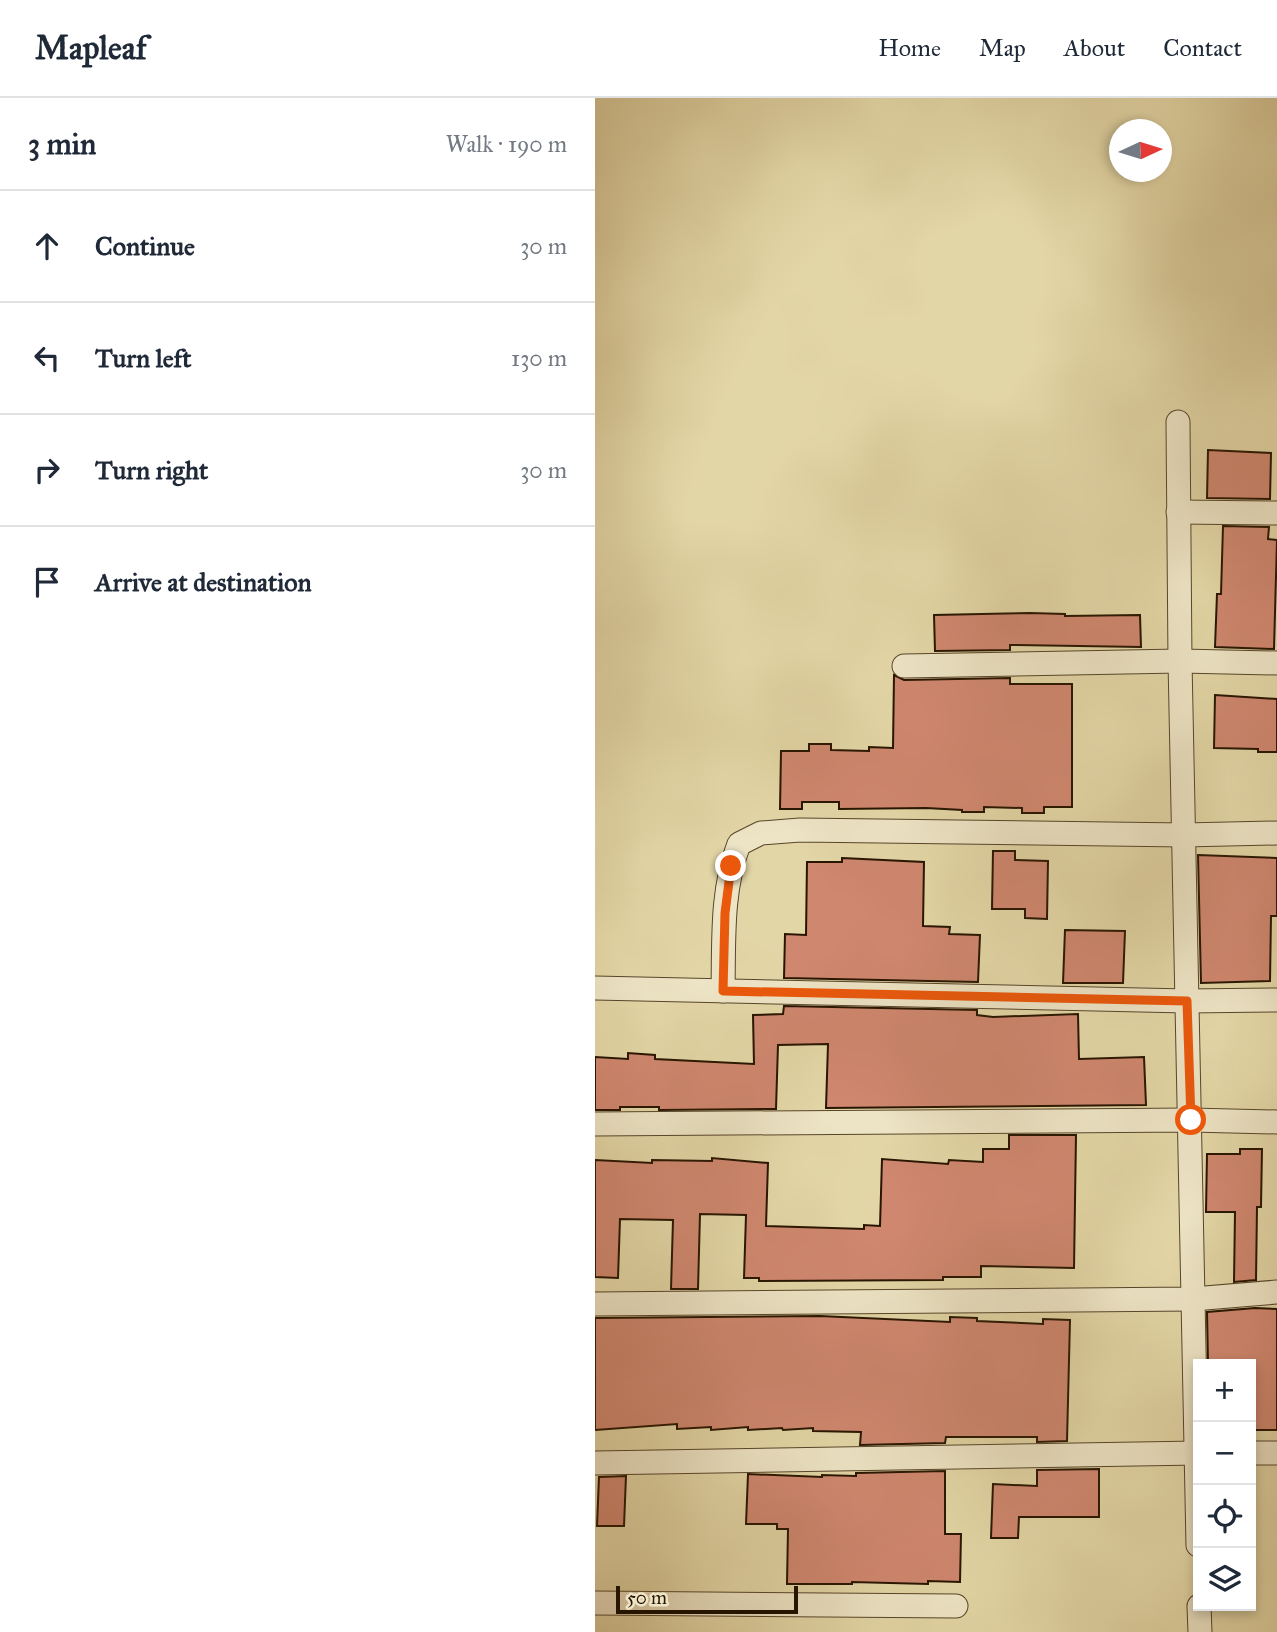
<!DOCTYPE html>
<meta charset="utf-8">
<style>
body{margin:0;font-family:"IM FELL Great Primer",serif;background:#f2f2f3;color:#1f2937}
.controls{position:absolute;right:21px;bottom:21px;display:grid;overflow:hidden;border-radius:0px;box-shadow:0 4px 10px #0003}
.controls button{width:63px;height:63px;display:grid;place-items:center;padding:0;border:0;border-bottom:2px solid #e0e1e3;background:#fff;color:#1f2937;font:35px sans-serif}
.compass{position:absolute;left:514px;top:21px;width:63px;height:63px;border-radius:50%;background:#fff;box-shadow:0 4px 10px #0003;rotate:86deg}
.scale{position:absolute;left:21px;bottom:18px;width:182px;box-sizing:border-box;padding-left:7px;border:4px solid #281500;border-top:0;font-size:19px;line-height:24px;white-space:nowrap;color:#281500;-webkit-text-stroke:5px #ede4c5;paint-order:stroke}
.stop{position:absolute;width:21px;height:21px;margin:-16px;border:5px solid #ea580c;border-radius:50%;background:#fff}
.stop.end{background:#ea580c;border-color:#fff;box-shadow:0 2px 7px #0008}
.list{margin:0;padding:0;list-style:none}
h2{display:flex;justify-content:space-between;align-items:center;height:91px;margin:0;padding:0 28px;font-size:30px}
h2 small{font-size:23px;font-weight:400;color:#747a83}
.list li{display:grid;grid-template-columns:46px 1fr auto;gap:21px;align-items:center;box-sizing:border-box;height:112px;padding:0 28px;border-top:2px solid #e0e1e3}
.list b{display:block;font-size:26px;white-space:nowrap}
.list em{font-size:23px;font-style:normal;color:#747a83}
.icon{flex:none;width:38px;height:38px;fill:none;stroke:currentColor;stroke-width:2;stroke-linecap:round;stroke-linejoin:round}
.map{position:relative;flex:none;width:682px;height:1534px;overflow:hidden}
header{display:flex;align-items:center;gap:42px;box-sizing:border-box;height:98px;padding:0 35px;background:#fff;border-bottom:2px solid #e0e1e3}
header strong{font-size:33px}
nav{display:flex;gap:38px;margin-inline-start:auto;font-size:24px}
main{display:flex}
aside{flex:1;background:#fff}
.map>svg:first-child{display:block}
.building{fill:#cf876f;stroke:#281500;stroke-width:2}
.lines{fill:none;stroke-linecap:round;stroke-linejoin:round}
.minor-casing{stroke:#57452a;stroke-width:25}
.minor{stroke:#ede4c5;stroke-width:23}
.route{stroke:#ea580c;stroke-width:9}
</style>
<header>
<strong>Mapleaf</strong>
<nav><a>Home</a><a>Map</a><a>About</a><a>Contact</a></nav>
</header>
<main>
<aside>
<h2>3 min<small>Walk · 190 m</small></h2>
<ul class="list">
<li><svg class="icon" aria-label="ahead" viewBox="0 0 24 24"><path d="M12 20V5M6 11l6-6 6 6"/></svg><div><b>Continue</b></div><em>30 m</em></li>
<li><svg class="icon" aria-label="left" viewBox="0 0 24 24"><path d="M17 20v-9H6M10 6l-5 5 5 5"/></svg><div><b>Turn left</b></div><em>130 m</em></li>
<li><svg class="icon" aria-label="right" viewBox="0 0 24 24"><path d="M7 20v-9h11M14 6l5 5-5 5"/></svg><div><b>Turn right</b></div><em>30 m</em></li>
<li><svg class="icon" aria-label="arrive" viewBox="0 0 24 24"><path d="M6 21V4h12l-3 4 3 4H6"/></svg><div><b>Arrive at destination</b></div></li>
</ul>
</aside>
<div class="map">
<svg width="682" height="1534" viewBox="0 0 682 1534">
<rect width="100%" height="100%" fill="#e3d6a6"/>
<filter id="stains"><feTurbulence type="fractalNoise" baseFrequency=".00286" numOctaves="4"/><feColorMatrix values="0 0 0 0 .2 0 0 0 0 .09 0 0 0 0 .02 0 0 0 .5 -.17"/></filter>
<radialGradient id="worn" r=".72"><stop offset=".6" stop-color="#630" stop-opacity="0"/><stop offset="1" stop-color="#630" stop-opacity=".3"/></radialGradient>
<g class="building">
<path d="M613 352 676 355 675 401 612 400Z"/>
<path d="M628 428 674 429 673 441 682 442 679 551 620 549 622 496H626Z"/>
<path d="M435 515 470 516V518L545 517 546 549 415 547V552L340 553 339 517Z"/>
<path d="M299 577 309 582 415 580V586H477V709H449V715H427V710L389 709V714H367V712L331 710 244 711V704H207V711H185L186 653H214V646H236V652L274 653V649L298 650Z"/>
<path d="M620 597 682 601V654H663V651L619 650Z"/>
<path d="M398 753H420V762L453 763 452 821 430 820V811H397Z"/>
<path d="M603 757 682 760V818H676L675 883 606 885Z"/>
<path d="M247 760 329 764 328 828 355 829 354 836 385 837 383 884 189 880 190 836 211 837 212 764H247Z"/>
<path d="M470 832 530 833 528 885H468Z"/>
<path d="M189 908 382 912V917L398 919 483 916 484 961 549 959 551 1007 231 1010 233 946 183 947 181 1011 64 1012V1009H25V1012H0V959L33 961V955L60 957V961L159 966 158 917 188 916Z"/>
<path d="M414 1037H481L479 1170 386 1168V1179H348V1182L164 1183V1180H149L151 1117 105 1116 103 1191H76L78 1122 25 1121 23 1180 0 1179V1062L57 1065V1062L117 1063V1060L173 1065 171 1128 269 1131V1127L285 1128 287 1061 353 1066 354 1062 388 1064V1051H414Z"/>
<path d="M645 1051H667L666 1109H662L661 1182 639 1184 640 1114H611L612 1056H645Z"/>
<path d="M660 1210 682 1211V1332H656V1266H613L612 1214Z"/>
<path d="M225 1218 355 1224V1219L382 1220V1223L448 1226V1221L475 1222 472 1343 442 1344V1339H351L350 1345 265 1347 266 1334 218 1333V1330L188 1332 187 1330 153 1332V1329L116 1332V1329L82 1331V1326L0 1332V1220Z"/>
<path d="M504 1371V1419H424L423 1440H396L398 1386 442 1388V1372Z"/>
<path d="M350 1373V1436H366L365 1484 333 1483V1486L257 1484V1486H192L193 1431H182V1426H151L153 1376 227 1379V1377L261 1378V1375Z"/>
<path d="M31 1378 29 1428H2L4 1379Z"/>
</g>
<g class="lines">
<g class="minor-casing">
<g id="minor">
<path d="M583 324 585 563 603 1447"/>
<path d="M583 414 682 415"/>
<path d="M309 568 585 563 682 565"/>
<path d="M0 890 592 903 682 902"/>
<path d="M128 893C129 844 126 792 144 746L166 735 205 732 589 737 682 735"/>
<path d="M0 1026 596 1022 682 1024"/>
<path d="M0 1206 598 1201 682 1194"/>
<path d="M656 1355H682"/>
<path d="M0 1365 603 1355"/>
<path d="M0 1505 361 1508"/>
<path d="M604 1508 605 1534"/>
</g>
</g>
<use href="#minor" class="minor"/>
</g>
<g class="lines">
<path class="route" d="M136 768 130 815 128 893 592 903 596 1022"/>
</g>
<rect width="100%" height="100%" filter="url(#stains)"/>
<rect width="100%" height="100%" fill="url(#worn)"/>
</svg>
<div class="controls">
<button>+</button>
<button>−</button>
<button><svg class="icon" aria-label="locate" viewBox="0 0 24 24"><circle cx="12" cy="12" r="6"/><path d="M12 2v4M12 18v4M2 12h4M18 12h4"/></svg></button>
<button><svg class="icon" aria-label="layers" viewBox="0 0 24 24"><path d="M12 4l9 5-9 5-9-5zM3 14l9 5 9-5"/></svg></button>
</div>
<svg class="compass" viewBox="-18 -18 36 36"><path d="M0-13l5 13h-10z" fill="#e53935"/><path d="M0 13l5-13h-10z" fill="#747a83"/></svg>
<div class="scale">50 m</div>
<div class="stop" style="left:596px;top:1022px"></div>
<div class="stop end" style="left:136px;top:768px"></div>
</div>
</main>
